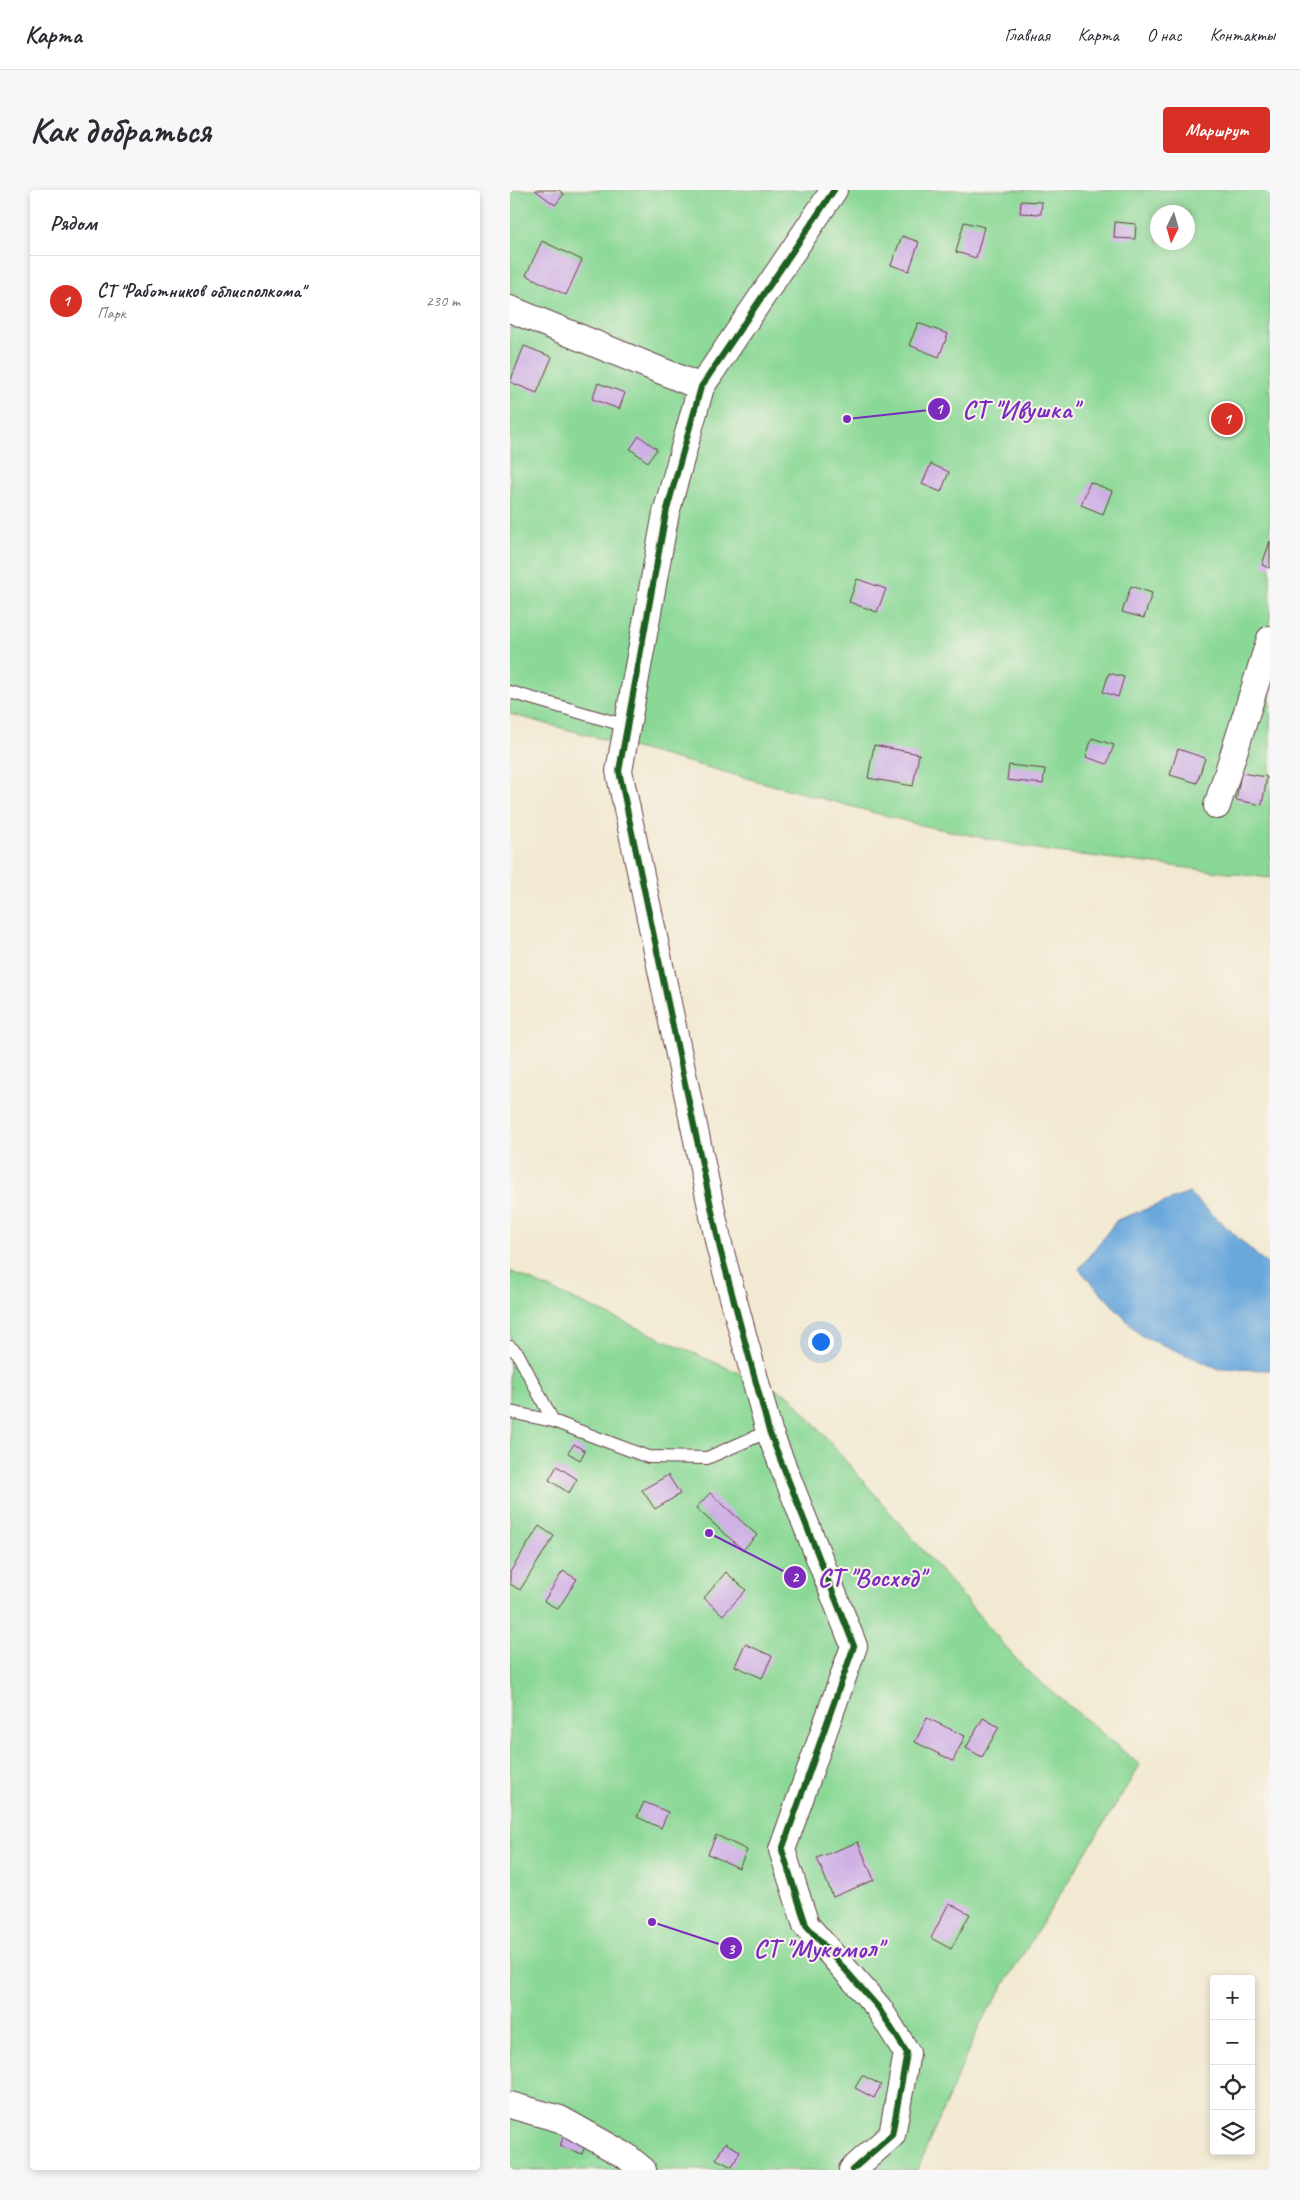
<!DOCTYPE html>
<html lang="ru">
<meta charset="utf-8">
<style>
body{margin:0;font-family:Caveat,sans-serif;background:#f7f7f7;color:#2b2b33}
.controls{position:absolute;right:15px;bottom:15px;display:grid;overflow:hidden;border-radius:5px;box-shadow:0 2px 8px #0003}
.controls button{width:45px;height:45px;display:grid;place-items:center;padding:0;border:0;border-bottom:1px solid #e1e1e2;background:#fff;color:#2b2b33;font:25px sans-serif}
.compass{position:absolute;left:640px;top:15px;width:45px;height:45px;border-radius:50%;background:#fff;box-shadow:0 2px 8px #0003;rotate:185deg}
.you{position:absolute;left:310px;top:1151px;width:18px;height:18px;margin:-12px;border:4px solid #fff;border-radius:50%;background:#1a73e8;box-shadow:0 0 0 8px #1a73e833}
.badge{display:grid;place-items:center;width:32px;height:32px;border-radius:50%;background:#d93025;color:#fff;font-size:16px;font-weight:700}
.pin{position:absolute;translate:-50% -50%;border:2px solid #fff;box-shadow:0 1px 5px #0006}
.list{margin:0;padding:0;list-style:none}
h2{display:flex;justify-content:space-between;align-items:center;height:65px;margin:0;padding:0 20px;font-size:21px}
h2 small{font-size:16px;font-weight:400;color:#7c7c81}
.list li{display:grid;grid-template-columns:32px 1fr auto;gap:15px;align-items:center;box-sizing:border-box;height:90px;padding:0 20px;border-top:1px solid #e1e1e2}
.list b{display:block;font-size:19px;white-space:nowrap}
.list p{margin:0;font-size:16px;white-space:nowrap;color:#7c7c81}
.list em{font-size:16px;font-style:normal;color:#7c7c81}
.icon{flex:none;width:28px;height:28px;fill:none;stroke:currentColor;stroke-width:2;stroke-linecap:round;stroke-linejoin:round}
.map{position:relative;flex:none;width:760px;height:1980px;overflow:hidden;border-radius:5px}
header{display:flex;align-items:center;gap:30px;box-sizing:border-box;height:70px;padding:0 25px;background:#fff;border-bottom:1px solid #e1e1e2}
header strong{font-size:24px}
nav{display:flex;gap:28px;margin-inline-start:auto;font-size:18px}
.intro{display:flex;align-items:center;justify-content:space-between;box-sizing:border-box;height:120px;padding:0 30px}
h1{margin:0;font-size:35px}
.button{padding:12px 22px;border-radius:5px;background:#d93025;color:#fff;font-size:18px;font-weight:700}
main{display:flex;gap:30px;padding:0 30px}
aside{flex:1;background:#fff;border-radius:5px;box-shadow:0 2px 8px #0003}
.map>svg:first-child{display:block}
.green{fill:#8ad896;stroke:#6a7c60;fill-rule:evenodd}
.water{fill:#6aa8dc;stroke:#5a6484}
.building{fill:#cdade5}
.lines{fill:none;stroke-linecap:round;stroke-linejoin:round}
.lane-casing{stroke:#633d44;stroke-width:14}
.street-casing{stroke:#633d44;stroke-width:28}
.lane{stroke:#fff;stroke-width:12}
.street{stroke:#fff;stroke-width:26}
.cycleway-casing{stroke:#f7f3e8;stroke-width:9}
.cycleway{stroke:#1b5e20;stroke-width:6}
.leader{fill:none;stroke:#7b2cbf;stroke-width:2}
.callout-dot{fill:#7b2cbf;stroke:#f7f3e8;stroke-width:2}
.mark-label{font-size:15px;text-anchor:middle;font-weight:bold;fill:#fff}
.callout-label{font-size:26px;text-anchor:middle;font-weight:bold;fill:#7b2cbf;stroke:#f7f3e8;stroke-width:4;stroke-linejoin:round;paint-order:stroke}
</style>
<header>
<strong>Карта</strong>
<nav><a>Главная</a><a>Карта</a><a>О нас</a><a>Контакты</a></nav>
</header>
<div class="intro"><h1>Как добраться</h1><a class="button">Маршрут</a></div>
<main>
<aside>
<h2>Рядом<small></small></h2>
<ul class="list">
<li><span class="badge">1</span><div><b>СТ &quot;Работников облисполкома&quot;</b><p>Парк</p></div><em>230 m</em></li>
</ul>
</aside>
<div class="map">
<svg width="760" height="1980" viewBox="0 0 760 1980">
<rect width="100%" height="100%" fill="#f7f3e8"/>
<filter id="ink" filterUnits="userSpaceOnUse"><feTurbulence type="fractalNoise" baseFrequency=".02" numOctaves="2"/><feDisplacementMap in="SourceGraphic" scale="10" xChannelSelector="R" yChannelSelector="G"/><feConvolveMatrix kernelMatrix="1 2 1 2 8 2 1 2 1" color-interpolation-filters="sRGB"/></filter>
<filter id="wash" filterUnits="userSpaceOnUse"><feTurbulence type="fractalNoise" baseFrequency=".0096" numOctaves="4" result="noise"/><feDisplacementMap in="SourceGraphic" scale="20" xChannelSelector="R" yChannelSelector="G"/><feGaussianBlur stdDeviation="1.12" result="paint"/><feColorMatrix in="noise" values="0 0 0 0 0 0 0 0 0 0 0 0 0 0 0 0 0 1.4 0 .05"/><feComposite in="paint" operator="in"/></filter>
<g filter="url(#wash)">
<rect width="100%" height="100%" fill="#f2e9d2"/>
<g class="green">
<path d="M0 0H760V688L538 661 410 635 0 524ZM648 22H678V52H648Z"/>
<path d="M0 1081 280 1206 515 1479 630 1575 470 1834 407 1980H0Z"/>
</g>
<path class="water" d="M679 1003 760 1077V1180L709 1179 630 1145 569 1079 607 1030Z"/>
<g id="blocks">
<g class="building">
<path d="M25 0H49L54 4 45 15Z"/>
<path d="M511 11 532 12 531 24 510 23Z"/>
<path d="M454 32 474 37 466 68 446 62Z"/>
<path d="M605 32 626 34 625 49 604 48Z"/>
<path d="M392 46 409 52 399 81 381 75Z"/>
<path d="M32 51 72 70 56 105 16 85Z"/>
<path d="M408 133 438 144 429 167 399 155Z"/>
<path d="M14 156 42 167 27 203 0 192Z"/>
<path d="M88 193 115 203 109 219 82 209Z"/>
<path d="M129 246 147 259 138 272 120 259Z"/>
<path d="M421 274 439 282 431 302 412 294Z"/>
<path d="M580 292 602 301 593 324 571 315Z"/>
<path d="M760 351V378L752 375Z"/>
<path d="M347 389 376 399 367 422 339 412Z"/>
<path d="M621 396 642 403 634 428 612 422Z"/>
<path d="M599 483 614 487 608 507 593 502Z"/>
<path d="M582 548 604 555 597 574 576 567Z"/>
<path d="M364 555 409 564 403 596 358 588Z"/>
<path d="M668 559 695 568 687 593 660 585Z"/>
<path d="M499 575 535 579 533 594 497 590Z"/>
<path d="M731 583 757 587 752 615 726 610Z"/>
<path d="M64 1254 75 1261 70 1270 58 1263Z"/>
<path d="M47 1276 67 1289 59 1303 39 1290Z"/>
<path d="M158 1285 170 1304 145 1319 132 1300Z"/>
<path d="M200 1303 247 1345 233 1360 186 1318Z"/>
<path d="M29 1336 44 1346 10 1400 0 1394V1382Z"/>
<path d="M53 1381 67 1389 48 1419 34 1411Z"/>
<path d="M216 1382 236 1400 213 1425 194 1408Z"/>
<path d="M235 1454 262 1466 252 1488 225 1476Z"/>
<path d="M417 1528 455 1546 443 1571 405 1552Z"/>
<path d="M473 1528 489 1537 472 1567 456 1558Z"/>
<path d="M134 1612 158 1622 151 1638 127 1627Z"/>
<path d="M206 1645 237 1660 229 1678 198 1664Z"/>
<path d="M348 1652 364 1690 323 1707 307 1668Z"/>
<path d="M439 1713 460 1724 441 1759 421 1748Z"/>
<path d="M352 1885 371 1895 364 1908 345 1898Z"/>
<path d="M54 1945 76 1954 72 1964 50 1956Z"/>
<path d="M215 1953 230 1961 222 1977 206 1969Z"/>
</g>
</g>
</g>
<g filter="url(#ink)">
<use href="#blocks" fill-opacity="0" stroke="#633d44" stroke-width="1"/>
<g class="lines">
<g class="lane-casing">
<g id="lane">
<path d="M0 502 117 536"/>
<path d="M0 1157 8 1164 43 1231 138 1267 197 1268 259 1241"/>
<path d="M0 1222 43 1231"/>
</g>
</g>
<g class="street-casing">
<g id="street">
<path d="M324 0 191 197 156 323 109 581 210 1059 259 1241 344 1456 272 1660 296 1735 368 1817 397 1863 382 1945 342 1980"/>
<path d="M0 119 191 197"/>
<path d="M707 616 760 449"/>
<path d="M0 1915 50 1929 116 1966 133 1980"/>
</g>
</g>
<use href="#lane" class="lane"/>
<use href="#street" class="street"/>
<g class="cycleway-casing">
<path id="cycleway" d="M324 0 191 197 156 323 109 581 210 1059 259 1241 344 1456 272 1660 296 1735 368 1817 397 1863 382 1945 342 1980"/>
</g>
<use href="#cycleway" class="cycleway"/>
</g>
</g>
<path class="leader" d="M337 229L429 219M199 1343L285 1387M142 1732L221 1758"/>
<g class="callout-dot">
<circle cx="337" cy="229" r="5"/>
<circle cx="199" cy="1343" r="5"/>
<circle cx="142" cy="1732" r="5"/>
<circle cx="429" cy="219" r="12"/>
<circle cx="285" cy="1387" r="12"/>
<circle cx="221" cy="1758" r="12"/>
</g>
<g class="mark-label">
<text x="429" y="224">1</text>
<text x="285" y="1392">2</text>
<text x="221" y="1764">3</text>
</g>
<g class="callout-label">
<text x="510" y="228">СТ "Ивушка"</text>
<text x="361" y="1396">СТ "Восход"</text>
<text x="308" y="1767">СТ "Мукомол"</text>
</g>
</svg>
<div class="controls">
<button>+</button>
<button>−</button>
<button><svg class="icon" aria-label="locate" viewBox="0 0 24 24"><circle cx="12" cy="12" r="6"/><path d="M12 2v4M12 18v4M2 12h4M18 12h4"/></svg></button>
<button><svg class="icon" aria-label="layers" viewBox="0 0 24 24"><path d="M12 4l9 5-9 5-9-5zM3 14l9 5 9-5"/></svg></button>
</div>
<svg class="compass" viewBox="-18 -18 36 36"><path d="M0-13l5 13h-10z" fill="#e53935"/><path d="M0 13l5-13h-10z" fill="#7c7c81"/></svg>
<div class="you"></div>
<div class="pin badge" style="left:717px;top:229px">1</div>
</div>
</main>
